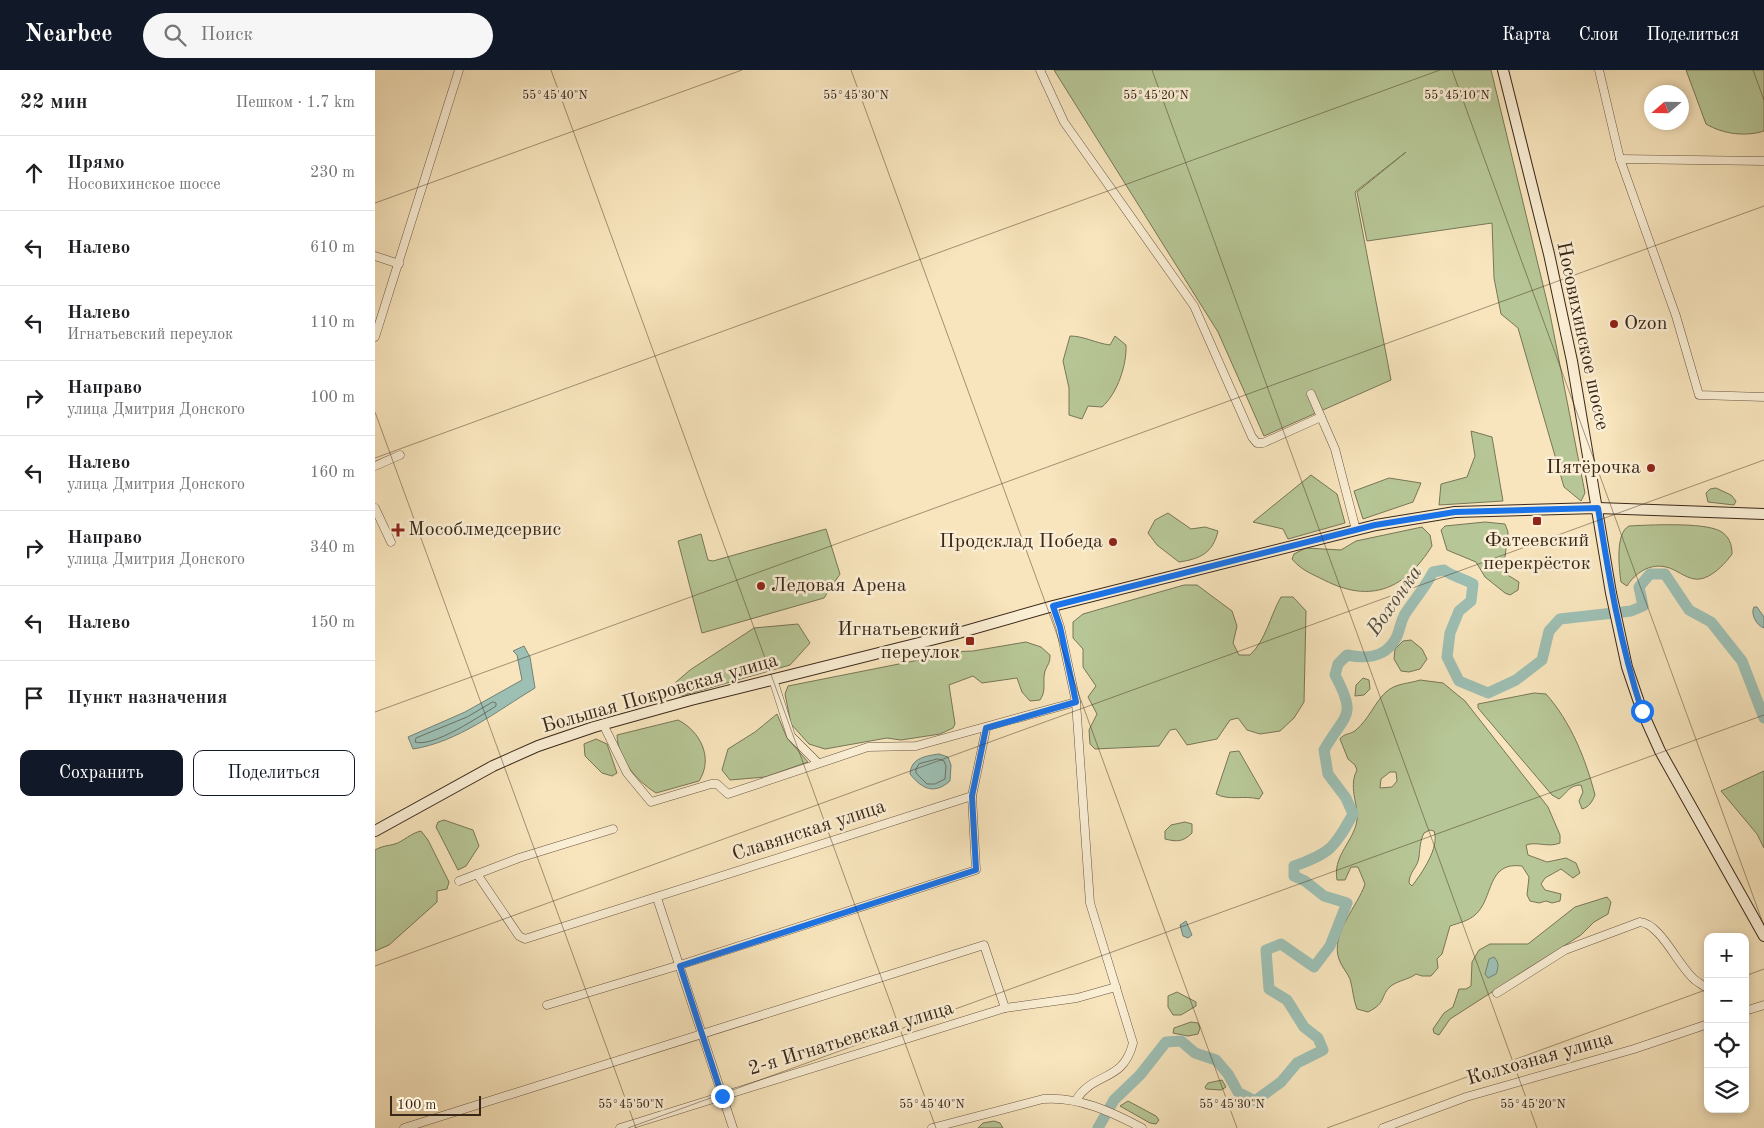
<!DOCTYPE html>
<html lang="ru">
<meta charset="utf-8">
<style>
body{margin:0;font-family:"Old Standard TT",serif;background:#f6f6f6;color:#202124}
.controls{position:absolute;right:15px;bottom:15px;display:grid;overflow:hidden;border-radius:10px;box-shadow:0 2px 8px #0003}
.controls button{width:45px;height:45px;display:grid;place-items:center;padding:0;border:0;border-bottom:1px solid #e0e0e0;background:#fff;color:#202124;font:25px sans-serif}
.compass{position:absolute;left:1269px;top:15px;width:45px;height:45px;border-radius:50%;background:#fff;box-shadow:0 2px 8px #0003;rotate:250deg}
.scale{position:absolute;left:15px;bottom:12px;width:91px;box-sizing:border-box;padding-left:5px;border:2px solid #3a2719;border-top:0;font-size:14px;line-height:18px;white-space:nowrap;color:#3a2719;-webkit-text-stroke:4px #faeed4;paint-order:stroke}
.stop{position:absolute;width:15px;height:15px;margin:-11px;border:4px solid #1a73e8;border-radius:50%;background:#fff}
.stop.end{background:#1a73e8;border-color:#fff;box-shadow:0 1px 5px #0008}
.list{margin:0;padding:0;list-style:none}
h2{display:flex;justify-content:space-between;align-items:center;height:65px;margin:0;padding:0 20px;font-size:21px}
h2 small{font-size:16px;font-weight:400;color:#757577}
.list li{display:grid;grid-template-columns:32px 1fr auto;gap:15px;align-items:center;box-sizing:border-box;height:75px;padding:0 20px;border-top:1px solid #e0e0e0}
.list b{display:block;font-size:19px;white-space:nowrap}
.list p{margin:0;font-size:16px;white-space:nowrap;color:#757577}
.list em{font-size:16px;font-style:normal;color:#757577}
.actions{display:flex;gap:10px;padding:15px 20px}
.actions a{flex:1;padding:11px 0;border:1px solid #111827;border-radius:10px;text-align:center;font-size:18px;color:#111827}
.actions .main{background:#111827;color:#fff}
.icon{flex:none;width:28px;height:28px;fill:none;stroke:currentColor;stroke-width:2;stroke-linecap:round;stroke-linejoin:round}
.map{position:relative;flex:none;width:1389px;height:1058px;overflow:hidden}
header{display:flex;align-items:center;gap:30px;box-sizing:border-box;height:70px;padding:0 25px;background:#111827;color:#fff}
header strong{font-size:24px}
nav{display:flex;gap:28px;margin-inline-start:auto;font-size:18px}
.search{width:350px;height:45px;background:#f6f6f6;display:flex;align-items:center;gap:12px;box-sizing:border-box;padding:0 18px;border-radius:28px;color:#757577;font-size:19px}
main{display:flex}
aside{flex:1;background:#fff}
.map>svg:first-child{display:block}
.green{fill:#b7c696;stroke:#787658;fill-rule:evenodd}
.water{fill:#9dbfb4;stroke:#758276}
.lines{fill:none;stroke-linecap:round;stroke-linejoin:round}
.shore{stroke:#6c7366;stroke-width:1}
.river{stroke:#9dbfb4;stroke-width:11}
.street-casing{stroke:#6a5642;stroke-width:9}
.secondary-casing{stroke:#3a2719;stroke-width:12}
.street{stroke:#faeed4;stroke-width:8}
.secondary{stroke:#faeed4;stroke-width:10}
.route{stroke:#1a73e8;stroke-width:6}
.ticks{fill:none;stroke:#3a2719;stroke-width:1;stroke-opacity:0.45}
.poi-dot{fill:#8f2418;stroke:#faeed4;stroke-width:2}
.labels{text-anchor:middle;dominant-baseline:central;stroke-width:5;stroke-linejoin:round;paint-order:stroke}
.poi-label{font-size:20px;fill:#3a2719;stroke:#faeed4;text-anchor:start}
.street-label{font-size:20px;fill:#3a2719;stroke:#faeed4}
.water-label{font-size:21px;font-style:italic;fill:#534d40;stroke:#faeed4}
.ticks-label{font-size:12px;text-anchor:middle;fill:#3a2719;stroke:#faeed4;stroke-width:5;stroke-linejoin:round;paint-order:stroke}
</style>
<header>
<strong>Nearbee</strong>
<div class="search"><svg class="icon" aria-label="search" viewBox="0 0 24 24"><circle cx="10" cy="10" r="6"/><path d="M15 15l6 6"/></svg>Поиск</div>
<nav><a>Карта</a><a>Слои</a><a>Поделиться</a></nav>
</header>
<main>
<aside>
<h2>22 мин<small>Пешком · 1.7 km</small></h2>
<ul class="list">
<li><svg class="icon" aria-label="ahead" viewBox="0 0 24 24"><path d="M12 20V5M6 11l6-6 6 6"/></svg><div><b>Прямо</b><p>Носовихинское шоссе</p></div><em>230 m</em></li>
<li><svg class="icon" aria-label="left" viewBox="0 0 24 24"><path d="M17 20v-9H6M10 6l-5 5 5 5"/></svg><div><b>Налево</b></div><em>610 m</em></li>
<li><svg class="icon" aria-label="left" viewBox="0 0 24 24"><path d="M17 20v-9H6M10 6l-5 5 5 5"/></svg><div><b>Налево</b><p>Игнатьевский переулок</p></div><em>110 m</em></li>
<li><svg class="icon" aria-label="right" viewBox="0 0 24 24"><path d="M7 20v-9h11M14 6l5 5-5 5"/></svg><div><b>Направо</b><p>улица Дмитрия Донского</p></div><em>100 m</em></li>
<li><svg class="icon" aria-label="left" viewBox="0 0 24 24"><path d="M17 20v-9H6M10 6l-5 5 5 5"/></svg><div><b>Налево</b><p>улица Дмитрия Донского</p></div><em>160 m</em></li>
<li><svg class="icon" aria-label="right" viewBox="0 0 24 24"><path d="M7 20v-9h11M14 6l5 5-5 5"/></svg><div><b>Направо</b><p>улица Дмитрия Донского</p></div><em>340 m</em></li>
<li><svg class="icon" aria-label="left" viewBox="0 0 24 24"><path d="M17 20v-9H6M10 6l-5 5 5 5"/></svg><div><b>Налево</b></div><em>150 m</em></li>
<li><svg class="icon" aria-label="arrive" viewBox="0 0 24 24"><path d="M6 21V4h12l-3 4 3 4H6"/></svg><div><b>Пункт назначения</b></div></li>
</ul>
<div class="actions"><a class="main">Сохранить</a><a>Поделиться</a></div>
</aside>
<div class="map">
<svg width="1389" height="1058" viewBox="0 0 1389 1058">
<rect width="100%" height="100%" fill="#f8e5bd"/>
<filter id="stains"><feTurbulence type="fractalNoise" baseFrequency=".004" numOctaves="4"/><feColorMatrix values="0 0 0 0 .2 0 0 0 0 .09 0 0 0 0 .02 0 0 0 .5 -.17"/></filter>
<radialGradient id="worn" r=".72"><stop offset=".6" stop-color="#630" stop-opacity="0"/><stop offset="1" stop-color="#630" stop-opacity=".3"/></radialGradient>
<g class="green">
<path d="M679 0H1116L1175 244 1210 423 1206 431 1189 417 1143 258 1126 244 1119 208 1117 153 992 171 982 122 1031 82 980 122 1016 310 889 366 843 262Z"/>
<path d="M1311 0H1389V61C1370 67 1348 64 1331 54Z"/>
<path d="M695 266C709 266 720 273 735 275L740 266 751 275C752 295 742 324 727 337L713 336 707 349 694 345V318L688 291Z"/>
<path d="M1096 361 1117 367 1128 431 1064 435 1066 414 1092 407 1100 386Z"/>
<path d="M936 405 962 424 970 453 913 469 908 459 878 452Z"/>
<path d="M1014 408 1046 413 1038 432 988 449 979 421Z"/>
<path d="M1341 418 1356 425 1361 431 1359 435 1333 432 1331 423 1335 419Z"/>
<path d="M793 443 816 459 830 457 843 461C838 483 825 489 804 492L782 475 773 463 780 450Z"/>
<path d="M1110 452 1130 454 1133 462 1130 487 1122 492 1123 499 1144 512 1143 520 1135 525 1130 523 1110 507 1101 492 1072 480 1066 460 1070 456Z"/>
<path d="M1254 456C1274 455 1328 452 1345 461 1354 466 1357 474 1357 484 1350 494 1334 511 1320 509 1310 508 1301 499 1291 497 1275 493 1260 503 1252 516L1246 512C1244 498 1240 463 1254 456Z"/>
<path d="M1047 457 1055 465 1057 476C1030 519 996 534 949 510 937 504 926 500 917 489L919 484 931 478 966 480 981 471Z"/>
<path d="M451 459 465 504 449 528 327 563 303 471 326 464 333 490 338 491Z"/>
<path d="M809 515H822L857 541 862 556 858 573 864 585H875C891 570 895 546 906 527H918L931 541 929 632 919 648 905 661 885 664 872 660 863 648 855 650 842 669 812 675 801 659 795 660 784 676 720 679 715 674 714 660 722 644 713 627 721 616 708 597V579L698 568V552L708 544Z"/>
<path d="M423 554 435 573 415 595 306 626 300 613 315 600 379 558Z"/>
<path d="M1036 570 1047 579 1052 589 1045 599 1034 602 1026 601 1019 589 1020 579 1028 571Z"/>
<path d="M651 572 666 577 675 585C675 593 673 594 670 601 667 612 672 620 665 630L655 631 647 622 642 608 607 613 598 606 574 615 580 654 578 658 565 664 526 670 512 668 450 679 434 674 416 654 410 624 413 616 564 586 573 582 598 581Z"/>
<path d="M988 608 994 610 995 619 989 625 980 626 981 615Z"/>
<path d="M1045 610 1068 613 1090 631 1173 737 1185 765V773C1173 778 1162 771 1151 775L1153 785 1172 792 1191 788 1201 793 1205 803 1198 808 1186 799 1170 808 1166 814 1170 820 1186 824 1185 831 1177 833 1171 831 1164 833 1155 831 1152 825 1154 807 1147 796C1111 791 1119 829 1100 845 1093 851 1084 853 1075 856L1067 884 1062 889 1063 898 1056 906H1047L1041 904C1033 910 1024 910 1016 916 1005 925 1012 933 993 942L982 939C978 929 978 919 975 909 972 902 966 896 964 889 955 864 983 836 990 814L983 797H976L970 810H962C958 787 975 775 981 755 986 738 972 719 982 700L980 695 973 689 965 669C969 663 975 665 981 660 994 649 1000 632 1011 622 1021 613 1033 614 1045 610ZM1015 702H1021L1022 711 1017 717 1005 718 1006 709ZM1055 760 1059 761C1065 777 1047 803 1037 816L1034 813C1034 802 1043 797 1044 787 1045 778 1045 771 1049 763Z"/>
<path d="M1159 623 1171 624C1196 652 1211 690 1220 725 1217 732 1214 737 1207 739L1204 731 1208 722 1206 715C1194 715 1192 723 1184 729L1177 725 1103 638V634Z"/>
<path d="M402 644 412 668 433 692 390 707 355 710 347 700 353 679 380 662Z"/>
<path d="M303 650C325 661 339 688 324 711L281 723C261 710 243 690 242 665Z"/>
<path d="M221 669 232 674 242 703 237 706 227 703 210 686 209 674Z"/>
<path d="M864 681 888 723 884 729C869 725 854 731 841 724L855 682Z"/>
<path d="M1389 701V778L1382 764 1346 721Z"/>
<path d="M69 750 98 760 104 776 91 796 83 800 61 757 63 752Z"/>
<path d="M810 752 817 754V763C808 772 802 772 790 769V761L796 755Z"/>
<path d="M46 761 53 770 74 812 72 819 62 821V832L14 875 0 881V780C7 776 12 776 20 774 29 771 36 763 46 761Z"/>
<path d="M1232 827 1236 832 1233 844 1219 852 1206 865 1075 949 1064 965 1059 963 1058 959 1069 943 1078 937 1084 919H1091L1096 916 1097 892 1104 880 1115 874H1153L1200 837Z"/>
<path d="M802 922 821 932V936L806 945H798L793 937V926Z"/>
<path d="M816 952 823 953 825 958 823 964 813 966 798 963 799 958Z"/>
<path d="M847 1010 851 1017 846 1020 831 1019 830 1017 833 1013Z"/>
<path d="M753 1031 781 1046 784 1050 781 1054 775 1053 745 1036Z"/>
<path d="M619 1051 625 1053 628 1058H603L608 1053Z"/>
</g>
<g class="water">
<path d="M1379 537H1382L1389 547V558C1382 556 1375 544 1379 537Z"/>
<path d="M149 576 155 587 160 618C122 641 83 672 38 679L33 667 90 642 147 610 142 585 138 581Z"/>
<path d="M564 684 573 687 576 695 575 711C559 725 547 719 535 704 536 688 550 686 564 684Z"/>
<path d="M811 851 817 865 813 868 808 866 805 855Z"/>
<path d="M1119 887C1124 893 1124 896 1121 904L1113 908 1110 904 1114 889Z"/>
</g>
<g class="lines">
<g class="shore">
<path d="M118 632 121 633V636C105 646 58 678 40 672L41 668 92 647Z"/>
<path d="M563 689 569 691 571 696 570 709 560 714H552L541 703V699L544 694Z"/>
</g>
<path class="river" d="M723 1058 739 1030 765 1005 791 972 806 971 820 983 841 990 853 1004 863 1022 880 1031 906 1012 922 993 948 980 943 968 929 957 912 930 894 919 891 880 906 874 939 897 955 876 972 833 949 826 930 811 919 806V796C955 784 960 777 978 744L971 728 953 704 949 680C970 643 983 648 960 605L963 594 972 585C991 589 1009 588 1020 570 1025 562 1025 552 1030 544 1039 530 1050 518 1058 502L1069 500C1078 507 1088 508 1098 514L1096 531 1084 541 1075 563 1072 587 1084 611 1113 623 1141 610 1167 590 1174 561 1185 549 1256 541 1268 536 1264 517 1275 504H1290L1314 540 1336 552 1367 591 1389 648"/>
<g class="street-casing">
<g id="street">
<path d="M665 0 689 52 819 236 877 367 882 373H888L946 347"/>
<path d="M1224 0 1245 89 1301 246 1324 325 1389 327"/>
<path d="M1245 89 1389 91"/>
<path d="M0 186 24 194"/>
<path d="M0 267 84 0"/>
<path d="M936 324 960 379 981 460"/>
<path d="M0 396 25 385"/>
<path d="M0 438 16 472"/>
<path d="M678 536 685 557 701 632 715 833 758 973C748 1013 719 1001 701 1030"/>
<path d="M398 609 416 666 443 693"/>
<path d="M228 654 252 703 276 732 336 714H342L353 724 493 677 541 676 701 632"/>
<path d="M102 804 144 866 150 869 597 726"/>
<path d="M84 811 144 788 238 759"/>
<path d="M282 828 358 1058"/>
<path d="M1122 923 1190 880 1265 852C1286 854 1303 896 1320 910 1324 913 1329 916 1333 919"/>
<path d="M172 935 305 895 601 800 597 726 611 659"/>
<path d="M1370 941 1389 935"/>
<path d="M29 1058 609 875 630 938"/>
<path d="M245 1058 630 938 702 928 741 917"/>
<path d="M557 1058 668 1029C703 1026 737 1042 767 1058"/>
<path d="M1008 1058 1091 1027 1259 979 1333 954"/>
</g>
</g>
<g class="secondary-casing">
<g id="secondary">
<path d="M1128 0 1174 184 1197 291 1236 523 1252 597 1267 641 1285 681 1389 866"/>
<path d="M0 761 118 696 163 676 219 657 316 630 580 564 678 536 1001 455 1080 442 1223 438 1389 444"/>
</g>
</g>
<use href="#street" class="street"/>
<use href="#secondary" class="secondary"/>
</g>
<g class="lines">
<path class="route" d="M347 1026 305 896 601 800 597 726 611 658 701 632 685 557 678 536 1000 455 1080 442 1223 438C1234 507 1245 574 1267 641"/>
</g>
<path class="ticks" d="M176 0 561 1058M476 0 862 1058M777 0 1162 1058M1077 0 1389 856M1378 0 1389 30M0 133 367 0M0 342 261 1058M0 388 1065 0M0 642 1389 136M0 896 1389 390M1370 906 1389 899M253 1058 1389 645M952 1058 1333 919"/>
<g class="poi-dot">
<circle cx="1239" cy="254" r="5"/>
<circle cx="1276" cy="398" r="5"/>
<rect x="1157" y="446" width="10" height="10" rx="2.5"/>
<path d="M20.5 452.5h5v5h5v5h-5v5h-5v-5h-5v-5h5z"/>
<circle cx="738" cy="472" r="5"/>
<circle cx="386" cy="516" r="5"/>
<rect x="590" y="566" width="10" height="10" rx="2.5"/>
</g>
<g class="labels">
<g class="poi-label">
<text x="1249" y="254">Ozon</text>
<text x="1266" y="398" text-anchor="end">Пятёрочка</text>
<text x="33" y="460">Мособлмедсервис</text>
<text x="1162" y="471" text-anchor="middle">Фатеевский<tspan x="1162" dy="23">перекрёсток</tspan></text>
<text x="728" y="472" text-anchor="end">Продсклад Победа</text>
<text x="396" y="516">Ледовая Арена</text>
<text x="585" y="560" text-anchor="end">Игнатьевский<tspan x="585" dy="23">переулок</tspan></text>
</g>
<g class="street-label">
<text transform="translate(1207 266) rotate(78)">Носовихинское шоссе</text>
<text transform="translate(285 624) rotate(-16)">Большая Покровская улица</text>
<text transform="translate(434 761) rotate(-18)">Славянская улица</text>
<text transform="translate(476 969) rotate(-17)">2-я Игнатьевская улица</text>
<text transform="translate(1165 989) rotate(-16)">Колхозная улица</text>
</g>
<g class="water-label">
<text transform="translate(1020 531) rotate(-55)">Вохонка</text>
</g>
</g>
<g class="ticks-label">
<text x="180" y="29">55°45'40"N</text>
<text x="481" y="29">55°45'30"N</text>
<text x="781" y="29">55°45'20"N</text>
<text x="1082" y="29">55°45'10"N</text>
<text x="256" y="1038">55°45'50"N</text>
<text x="557" y="1038">55°45'40"N</text>
<text x="857" y="1038">55°45'30"N</text>
<text x="1158" y="1038">55°45'20"N</text>
</g>
<rect width="100%" height="100%" filter="url(#stains)"/>
<rect width="100%" height="100%" fill="url(#worn)"/>
</svg>
<div class="controls">
<button>+</button>
<button>−</button>
<button><svg class="icon" aria-label="locate" viewBox="0 0 24 24"><circle cx="12" cy="12" r="6"/><path d="M12 2v4M12 18v4M2 12h4M18 12h4"/></svg></button>
<button><svg class="icon" aria-label="layers" viewBox="0 0 24 24"><path d="M12 4l9 5-9 5-9-5zM3 14l9 5 9-5"/></svg></button>
</div>
<svg class="compass" viewBox="-18 -18 36 36"><path d="M0-13l5 13h-10z" fill="#e53935"/><path d="M0 13l5-13h-10z" fill="#757577"/></svg>
<div class="scale">100 m</div>
<div class="stop" style="left:1267px;top:641px"></div>
<div class="stop end" style="left:347px;top:1026px"></div>
</div>
</main>
